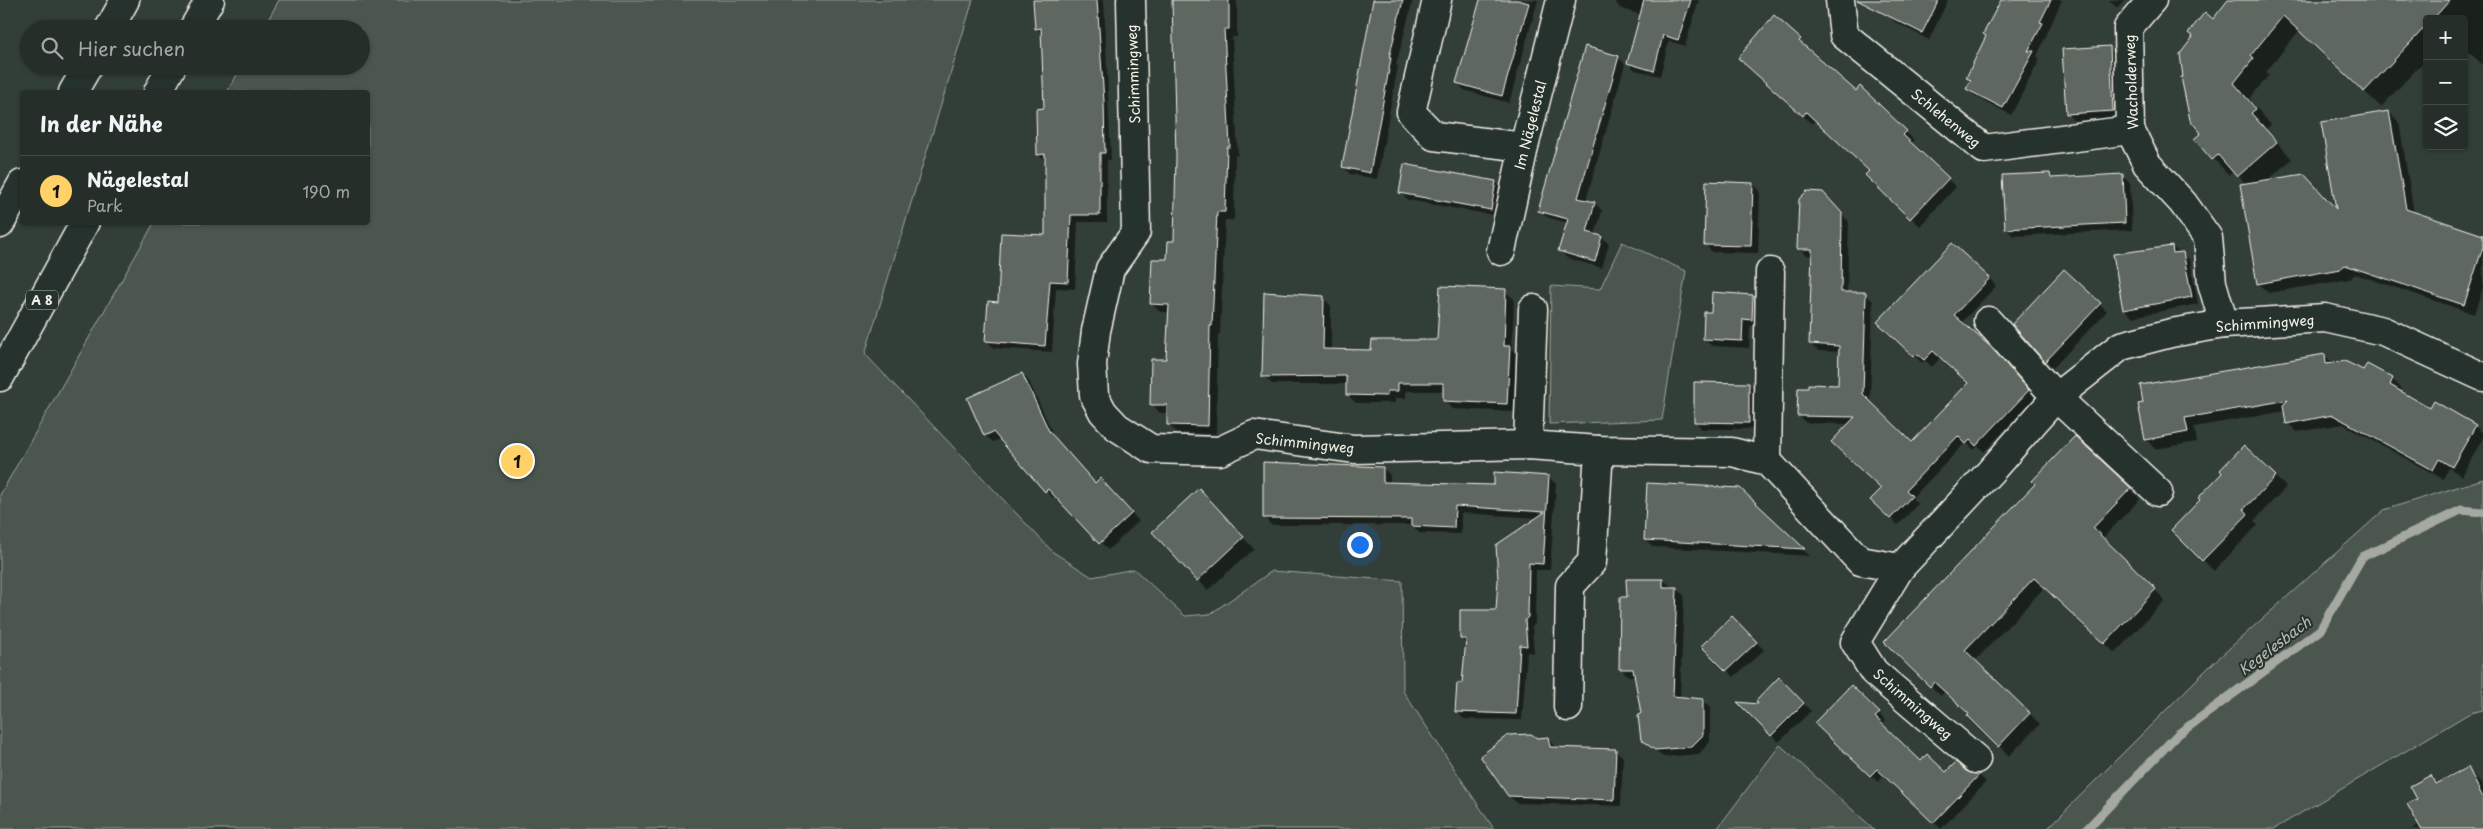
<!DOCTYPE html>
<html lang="de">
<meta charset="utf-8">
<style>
body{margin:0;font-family:"Playpen Sans",sans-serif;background:#323a36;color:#f1f3f6}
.controls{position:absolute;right:15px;top:15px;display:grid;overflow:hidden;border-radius:5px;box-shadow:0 1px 4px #0004}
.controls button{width:45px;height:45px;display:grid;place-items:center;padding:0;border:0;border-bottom:1px solid #424a47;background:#262e2a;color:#f1f3f6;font:25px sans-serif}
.you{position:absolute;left:1359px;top:544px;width:18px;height:18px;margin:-12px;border:4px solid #fff;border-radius:50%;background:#1a73e8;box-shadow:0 0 0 8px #1a73e833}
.badge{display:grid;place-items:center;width:32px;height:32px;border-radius:50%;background:#ffd166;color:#111;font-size:16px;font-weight:700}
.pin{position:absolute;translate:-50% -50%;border:2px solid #fff;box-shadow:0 1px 5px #0006}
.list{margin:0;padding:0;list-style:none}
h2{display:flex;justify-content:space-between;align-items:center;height:65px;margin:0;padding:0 20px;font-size:21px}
h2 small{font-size:16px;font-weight:400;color:#a4a8a8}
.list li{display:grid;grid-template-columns:32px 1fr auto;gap:15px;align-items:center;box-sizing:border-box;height:70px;padding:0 20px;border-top:1px solid #424a47}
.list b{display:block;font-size:19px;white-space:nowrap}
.list p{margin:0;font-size:16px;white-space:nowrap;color:#a4a8a8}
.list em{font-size:16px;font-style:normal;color:#a4a8a8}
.icon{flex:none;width:28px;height:28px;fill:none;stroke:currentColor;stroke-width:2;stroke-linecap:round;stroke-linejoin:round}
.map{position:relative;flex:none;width:2483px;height:829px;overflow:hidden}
.search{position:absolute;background:#262e2a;box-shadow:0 1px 4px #0004;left:20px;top:20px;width:350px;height:55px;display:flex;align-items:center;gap:12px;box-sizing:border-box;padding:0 18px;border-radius:28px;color:#a4a8a8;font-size:19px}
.panel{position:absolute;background:#262e2a;box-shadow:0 1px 4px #0004;left:20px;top:90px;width:350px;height:135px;border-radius:5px}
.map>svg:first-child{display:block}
.green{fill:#4c564f;stroke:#a0a49c}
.shadow{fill:#0007}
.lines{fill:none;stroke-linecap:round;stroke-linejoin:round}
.stream{stroke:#a6a9a1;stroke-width:9}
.building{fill:#5f6861;stroke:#f4f1e8}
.minor-casing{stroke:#f4f1e8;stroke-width:31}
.highway-casing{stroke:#f4f1e8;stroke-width:31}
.minor{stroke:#26332d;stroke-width:28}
.highway{stroke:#26332d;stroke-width:28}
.labels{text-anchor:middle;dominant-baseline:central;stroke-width:4;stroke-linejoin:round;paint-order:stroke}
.shield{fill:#26332d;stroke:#b6b8b0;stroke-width:1}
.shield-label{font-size:12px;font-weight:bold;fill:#f4f1e8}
.street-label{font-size:14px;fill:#f4f1e8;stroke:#26332d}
.water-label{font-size:15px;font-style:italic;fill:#babbb3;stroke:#26332d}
</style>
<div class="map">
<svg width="2483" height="829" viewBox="0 0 2483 829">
<rect width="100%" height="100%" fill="#323e38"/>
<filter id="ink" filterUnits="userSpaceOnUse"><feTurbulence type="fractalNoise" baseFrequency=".02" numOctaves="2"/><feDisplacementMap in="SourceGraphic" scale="10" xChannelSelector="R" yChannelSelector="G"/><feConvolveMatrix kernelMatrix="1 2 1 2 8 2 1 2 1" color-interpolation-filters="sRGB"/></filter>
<g filter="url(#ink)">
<g class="green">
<path d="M279 0H973L865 354 1053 552 1092 577 1134 569 1185 616 1210 614 1272 571 1402 581 1403 691 1494 829H0V495L154 223 368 222V92H227L242 66H361V29H263Z"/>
<path d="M1622 242 1686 271 1662 420 1549 424 1551 286 1600 289Z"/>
<path d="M2483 479V710L2470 713 2274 829H2047L2213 663 2384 510Z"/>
<path d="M1780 745 1874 829H1717Z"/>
</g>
<g class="shadow">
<path d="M1035 0H1104L1111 160H1107V222H1078L1075 289 1056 288 1052 352 994 348 987 341 999 303 1046 237V162L1038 154 1045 110 1042 34 1036 28Z"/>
<path d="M1173 0H1237V37H1232L1238 155H1235L1234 220H1225L1220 334H1218L1216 434 1177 433 1168 424V413H1160L1152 404 1167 361 1170 312H1160L1151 303 1176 242 1178 157Z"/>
<path d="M1375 0H1413L1396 65 1398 66 1377 179 1350 174 1343 167 1367 29Z"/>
<path d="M1481 0H1538L1509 103 1464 90 1457 82Z"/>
<path d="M1614 0H1699L1685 46 1669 41 1660 76 1635 70 1629 63 1641 15 1620 8Z"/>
<path d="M1886 0H1948L1929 40 1895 22 1888 15Z"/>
<path d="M2002 0H2062L2037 56 2040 59 2011 115 1975 96 1968 89 1972 81 1967 77Z"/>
<path d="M2109 0H2124L2117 8Z"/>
<path d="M2231 0H2483V65L2464 48V19H2427V58L2381 107 2302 33 2300 34 2298 32 2266 72 2269 75 2249 99 2271 125 2266 129 2292 159 2267 181 2337 212 2389 112 2399 122 2414 213 2483 236V287L2474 314 2355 274 2350 279 2268 293 2258 283 2246 184 2234 171 2229 175 2195 139 2203 133 2213 20Z"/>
<path d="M1800 40 1807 50 1856 93 1860 88 1914 140 1911 144 1956 187 1920 226 1867 175 1870 171 1816 120 1812 124 1748 66Z"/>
<path d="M2109 48 2116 55 2120 118 2074 121 2067 113Z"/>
<path d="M1618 57 1625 64 1586 201 1595 203 1602 211 1595 235 1601 237 1609 244 1602 268 1567 258 1560 251 1568 223 1547 217 1539 210Z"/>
<path d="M2050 174 2055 179 2122 176 2130 183 2132 230 2013 236 2006 228Z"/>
<path d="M1495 182 1503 189 1498 216 1408 200 1400 192Z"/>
<path d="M1753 184 1760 191 1758 253 1712 252 1705 244Z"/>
<path d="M1830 201 1849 222 1847 293 1865 294 1873 301 1870 402 1912 444 1969 383 1941 357 1932 367 1925 360 1922 363 1878 322 1989 278 1996 286 1961 323 1990 348 2035 398 1984 452 1978 446 1974 450 1966 442 1912 498 1918 504 1898 525 1872 500 1882 489 1850 424 1806 423 1798 415 1839 386 1840 352 1818 351 1811 344 1813 256 1806 255 1799 248Z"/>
<path d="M2172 247 2190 260 2198 304 2132 317 2124 309Z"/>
<path d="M2064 271 2107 311 2053 368 2014 325Z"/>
<path d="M1505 291 1514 299 1512 349 1518 355 1515 412 1452 409 1444 400V391H1406V398H1395V403H1356L1347 394V384H1272L1263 376 1323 298 1331 306V351H1373L1439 342Z"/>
<path d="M1752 296 1760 303 1758 326H1750L1749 348 1712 346 1704 339 1712 313Z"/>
<path d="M2324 355 2334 364 2392 379 2402 389 2400 393 2430 409 2475 426 2483 433V438L2462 476 2449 468 2443 479 2343 424 2297 432 2288 423 2285 411 2194 427 2197 442 2155 449 2146 439 2140 405Z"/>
<path d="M1022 374 1029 381 1056 440 1095 484 1107 487 1139 521 1108 550 1056 496 1053 498 1046 491 1000 439 993 442 985 435Z"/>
<path d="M1749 384 1756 391 1755 429H1702L1695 421Z"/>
<path d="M2075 438 2140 499 2102 539 2165 600 2115 653 2045 587 1975 661 2040 724 2009 756 1945 691 1941 696 1886 642 2037 484Z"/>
<path d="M2244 447 2286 487 2254 521 2258 525 2214 571 2173 530 2202 500Z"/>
<path d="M1383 468 1390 475V483L1495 486 1548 477 1556 484 1550 570H1536L1535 624 1532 627 1534 653 1527 652 1522 720 1464 719 1457 712 1464 684 1466 644 1461 638 1497 611 1538 518 1461 513V534L1419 533 1412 525H1271L1264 517Z"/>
<path d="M1740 489 1810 556 1653 547 1646 540Z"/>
<path d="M1209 501 1254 549 1208 590 1198 580Z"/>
<path d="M1663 580 1684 595 1680 698 1703 700 1710 707V742L1699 754 1663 757 1642 740V714L1636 676H1628L1620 668 1628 598Z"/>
<path d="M1732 618 1764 650 1734 677 1703 646Z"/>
<path d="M1779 679 1811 711 1779 742 1741 703 1761 705Z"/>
<path d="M1851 687 1886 721 1882 725 1921 763 1946 774 1966 772 1979 775 1986 782 1941 829 1885 775 1878 782 1816 723Z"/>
<path d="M1548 738 1556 748 1615 750 1623 757 1621 806 1517 803 1509 796 1537 740Z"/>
<path d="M2467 769 2483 785V829H2412L2419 824 2418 799 2430 776 2438 784Z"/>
</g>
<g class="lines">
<path class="stream" d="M2087 829 2177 735 2320 630 2362 557 2461 510 2483 512"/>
</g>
<g class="building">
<path d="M1033 0H1097L1104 102 1105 153H1100V215H1071L1068 282 1050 281 1045 346 985 341 988 301 998 302 1001 233 1045 235V154L1037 155 1036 109 1044 108 1041 28 1035 29Z"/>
<path d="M1172 0H1229V29H1224L1230 147H1227L1225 212H1217L1212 326H1210L1208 426 1167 425V405H1150L1151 359H1166L1169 305 1150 304 1152 259H1167L1168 241H1174L1176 157Z"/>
<path d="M1373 0H1403L1389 58H1391L1370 173 1342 167Z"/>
<path d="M1480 0H1517L1529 3 1502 96 1456 83Z"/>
<path d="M1644 0H1691L1678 40 1663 35 1654 71 1627 63Z"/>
<path d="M1857 0H1939L1922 33Z"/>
<path d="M2001 0H2051L2040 22 2043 23 2028 51H2034L2003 108 1966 89 1971 80 1966 78 1986 36 1983 34Z"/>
<path d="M2228 0H2450L2433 19H2427V25L2364 92 2283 16 2251 55 2254 58 2234 83 2256 109 2251 113 2277 142 2237 177 2218 155 2212 160 2194 139 2201 133 2190 120 2181 77H2183L2180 54 2193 37 2188 33 2205 12 2213 19Z"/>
<path d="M1774 15 1801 39 1799 41 1856 91 1860 86 1907 131 1903 135 1949 178 1910 219 1865 175 1869 171 1806 112 1803 116 1738 58Z"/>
<path d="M1585 46 1619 56 1578 198 1595 202 1587 232 1602 236 1595 262 1558 251 1568 219 1538 211Z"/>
<path d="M2110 46 2113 111 2066 114 2062 49Z"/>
<path d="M2389 111 2406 209 2483 235V247L2464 305 2345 265 2340 269 2257 284 2240 184 2304 174 2336 209 2321 122Z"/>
<path d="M1404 164 1496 181 1491 210 1399 193Z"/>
<path d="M2050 173 2051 178 2123 174 2125 223 2005 229 2002 175Z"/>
<path d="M1706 181 1753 183 1751 246 1704 245Z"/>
<path d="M1807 191 1823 192 1842 213 1841 292H1866L1863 394 1912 442 1968 383 1933 351 1924 360 1917 354 1914 357 1877 322 1952 243 1990 278 1954 315 1991 347 2029 390 1976 446 1970 440 1966 444 1958 436 1906 490 1912 496 1890 519 1870 500 1881 489 1831 442 1855 417 1797 416 1798 388H1808V384L1838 385 1839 346 1809 344 1812 249H1797L1799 199Z"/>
<path d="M2172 246 2173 253 2183 252 2192 297 2123 310 2113 254Z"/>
<path d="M2064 269 2101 303 2045 362 2012 324Z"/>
<path d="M1440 286 1506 289 1504 346H1510L1507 404 1443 401V383H1398V391H1387V396L1346 395V376L1262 377 1264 292 1324 296 1323 349 1371 350 1372 340H1437Z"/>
<path d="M1712 292 1753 295 1752 320 1743 319 1742 341 1703 339 1704 312H1711Z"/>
<path d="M2325 354 2326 364 2345 361 2363 370 2367 364 2393 378 2390 385 2430 408 2434 401 2476 425 2452 467 2439 459 2433 470 2333 415 2286 424 2283 405 2288 400 2185 418 2188 432 2145 440 2138 404 2143 403 2140 385Z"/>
<path d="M1022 373 1049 431 1095 483 1100 478 1132 513 1099 544 1048 489 1045 492 993 432 984 436 967 398Z"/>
<path d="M1694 382 1749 383V423L1694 422Z"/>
<path d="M2075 436 2131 488 2093 528 2156 589 2104 644 2034 578 1965 650 2030 713 1998 747 1967 716 1969 714 1934 682 1930 687 1884 642 2035 484 2032 481Z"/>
<path d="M2244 445 2276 476 2244 509 2248 514 2202 561 2171 530 2200 500 2198 498 2222 473 2220 470Z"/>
<path d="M1263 462 1383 467V482L1494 485V472L1549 476 1543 564 1529 563 1528 617 1525 620 1527 646 1520 645 1516 714 1455 712 1457 683H1462L1466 639H1460V610H1496L1498 580 1496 545 1545 512 1455 506 1454 528 1411 526V519L1263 518Z"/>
<path d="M1647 483 1740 488 1805 549 1644 540Z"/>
<path d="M1199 488 1244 537 1197 581 1152 532Z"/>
<path d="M1626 579H1663V587H1677L1673 696 1703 699V735L1691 747 1655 750 1641 740 1638 716 1641 713 1633 669H1619L1620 597H1627Z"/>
<path d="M1732 616 1757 642 1726 671 1701 646Z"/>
<path d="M1779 677 1804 703 1771 736 1737 702 1758 704 1756 701Z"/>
<path d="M1851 685 1880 713 1875 717 1921 761 1927 754 1946 772 1956 762 1966 771 1980 774 1933 823 1877 769 1870 776 1814 723Z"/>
<path d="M1531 734 1537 738 1548 737 1550 747 1616 749 1614 800 1508 796 1480 756 1508 735Z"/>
<path d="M2468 767 2483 798V829H2421L2407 804 2417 799 2410 786 2431 775 2435 784Z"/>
</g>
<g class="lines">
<g class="minor-casing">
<g id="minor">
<path d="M1131 0 1136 232 1110 269 1096 331 1092 364 1094 395 1103 412 1117 427 1151 449 1220 451 1254 435 1354 449 1528 445 1599 450 1732 452 1767 461 1860 561 1900 568 1990 472 2056 397 2121 346 2171 333 2224 324 2325 318 2383 331 2483 377"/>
<path d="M1437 0 1411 112 1434 136 1524 147"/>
<path d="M1840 0 1844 35 1984 149 2130 130"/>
<path d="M2152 0 2128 28 2130 130 2147 164 2183 203 2208 238 2212 283 2224 324"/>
<path d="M1501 251 1524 147 1561 0"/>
<path d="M1988 321 2056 397 2158 492"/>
<path d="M1528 445 1533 309"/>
<path d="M1767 461 1770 272"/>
<path d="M1900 568 1855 642 1874 672 1976 759"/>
<path d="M1568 707 1570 586 1592 562 1599 450"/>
</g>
</g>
<g class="highway-casing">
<g id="highway">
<path d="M109 29 125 0"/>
<path d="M193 29 210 0"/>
<path d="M73 92 88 66"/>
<path d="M158 92 172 66"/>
<path d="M0 224 22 184"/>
<path d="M0 377 85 222"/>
</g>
</g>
<use href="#minor" class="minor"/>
<use href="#highway" class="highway"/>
</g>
</g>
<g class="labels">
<rect class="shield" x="26" y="290.5" width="32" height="19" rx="4"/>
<g class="shield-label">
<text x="42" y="300">A 8</text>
</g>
<g class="street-label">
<text transform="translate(1133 74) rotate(-92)">Schimmingweg</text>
<text transform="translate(2131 82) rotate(-92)">Wacholderweg</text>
<text transform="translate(1946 118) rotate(39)">Schlehenweg</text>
<text transform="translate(1530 125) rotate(-76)">Im Nägelestal</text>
<text transform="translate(2265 323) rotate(-4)">Schimmingweg</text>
<text transform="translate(1305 443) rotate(6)">Schimmingweg</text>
<text transform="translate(1913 704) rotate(41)">Schimmingweg</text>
</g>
<g class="water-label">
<text transform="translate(2274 645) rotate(-37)">Kegelesbach</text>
</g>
</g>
</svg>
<div class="controls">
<button>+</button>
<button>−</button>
<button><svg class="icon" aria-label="layers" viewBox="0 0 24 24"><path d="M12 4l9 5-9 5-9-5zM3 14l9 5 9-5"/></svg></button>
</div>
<div class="you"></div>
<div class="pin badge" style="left:517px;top:461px">1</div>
<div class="search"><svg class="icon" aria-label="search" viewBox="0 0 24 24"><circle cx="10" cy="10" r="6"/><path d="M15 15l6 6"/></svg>Hier suchen</div>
<section class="panel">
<h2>In der Nähe<small></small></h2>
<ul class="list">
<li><span class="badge">1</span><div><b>Nägelestal</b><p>Park</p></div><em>190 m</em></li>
</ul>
</section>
</div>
